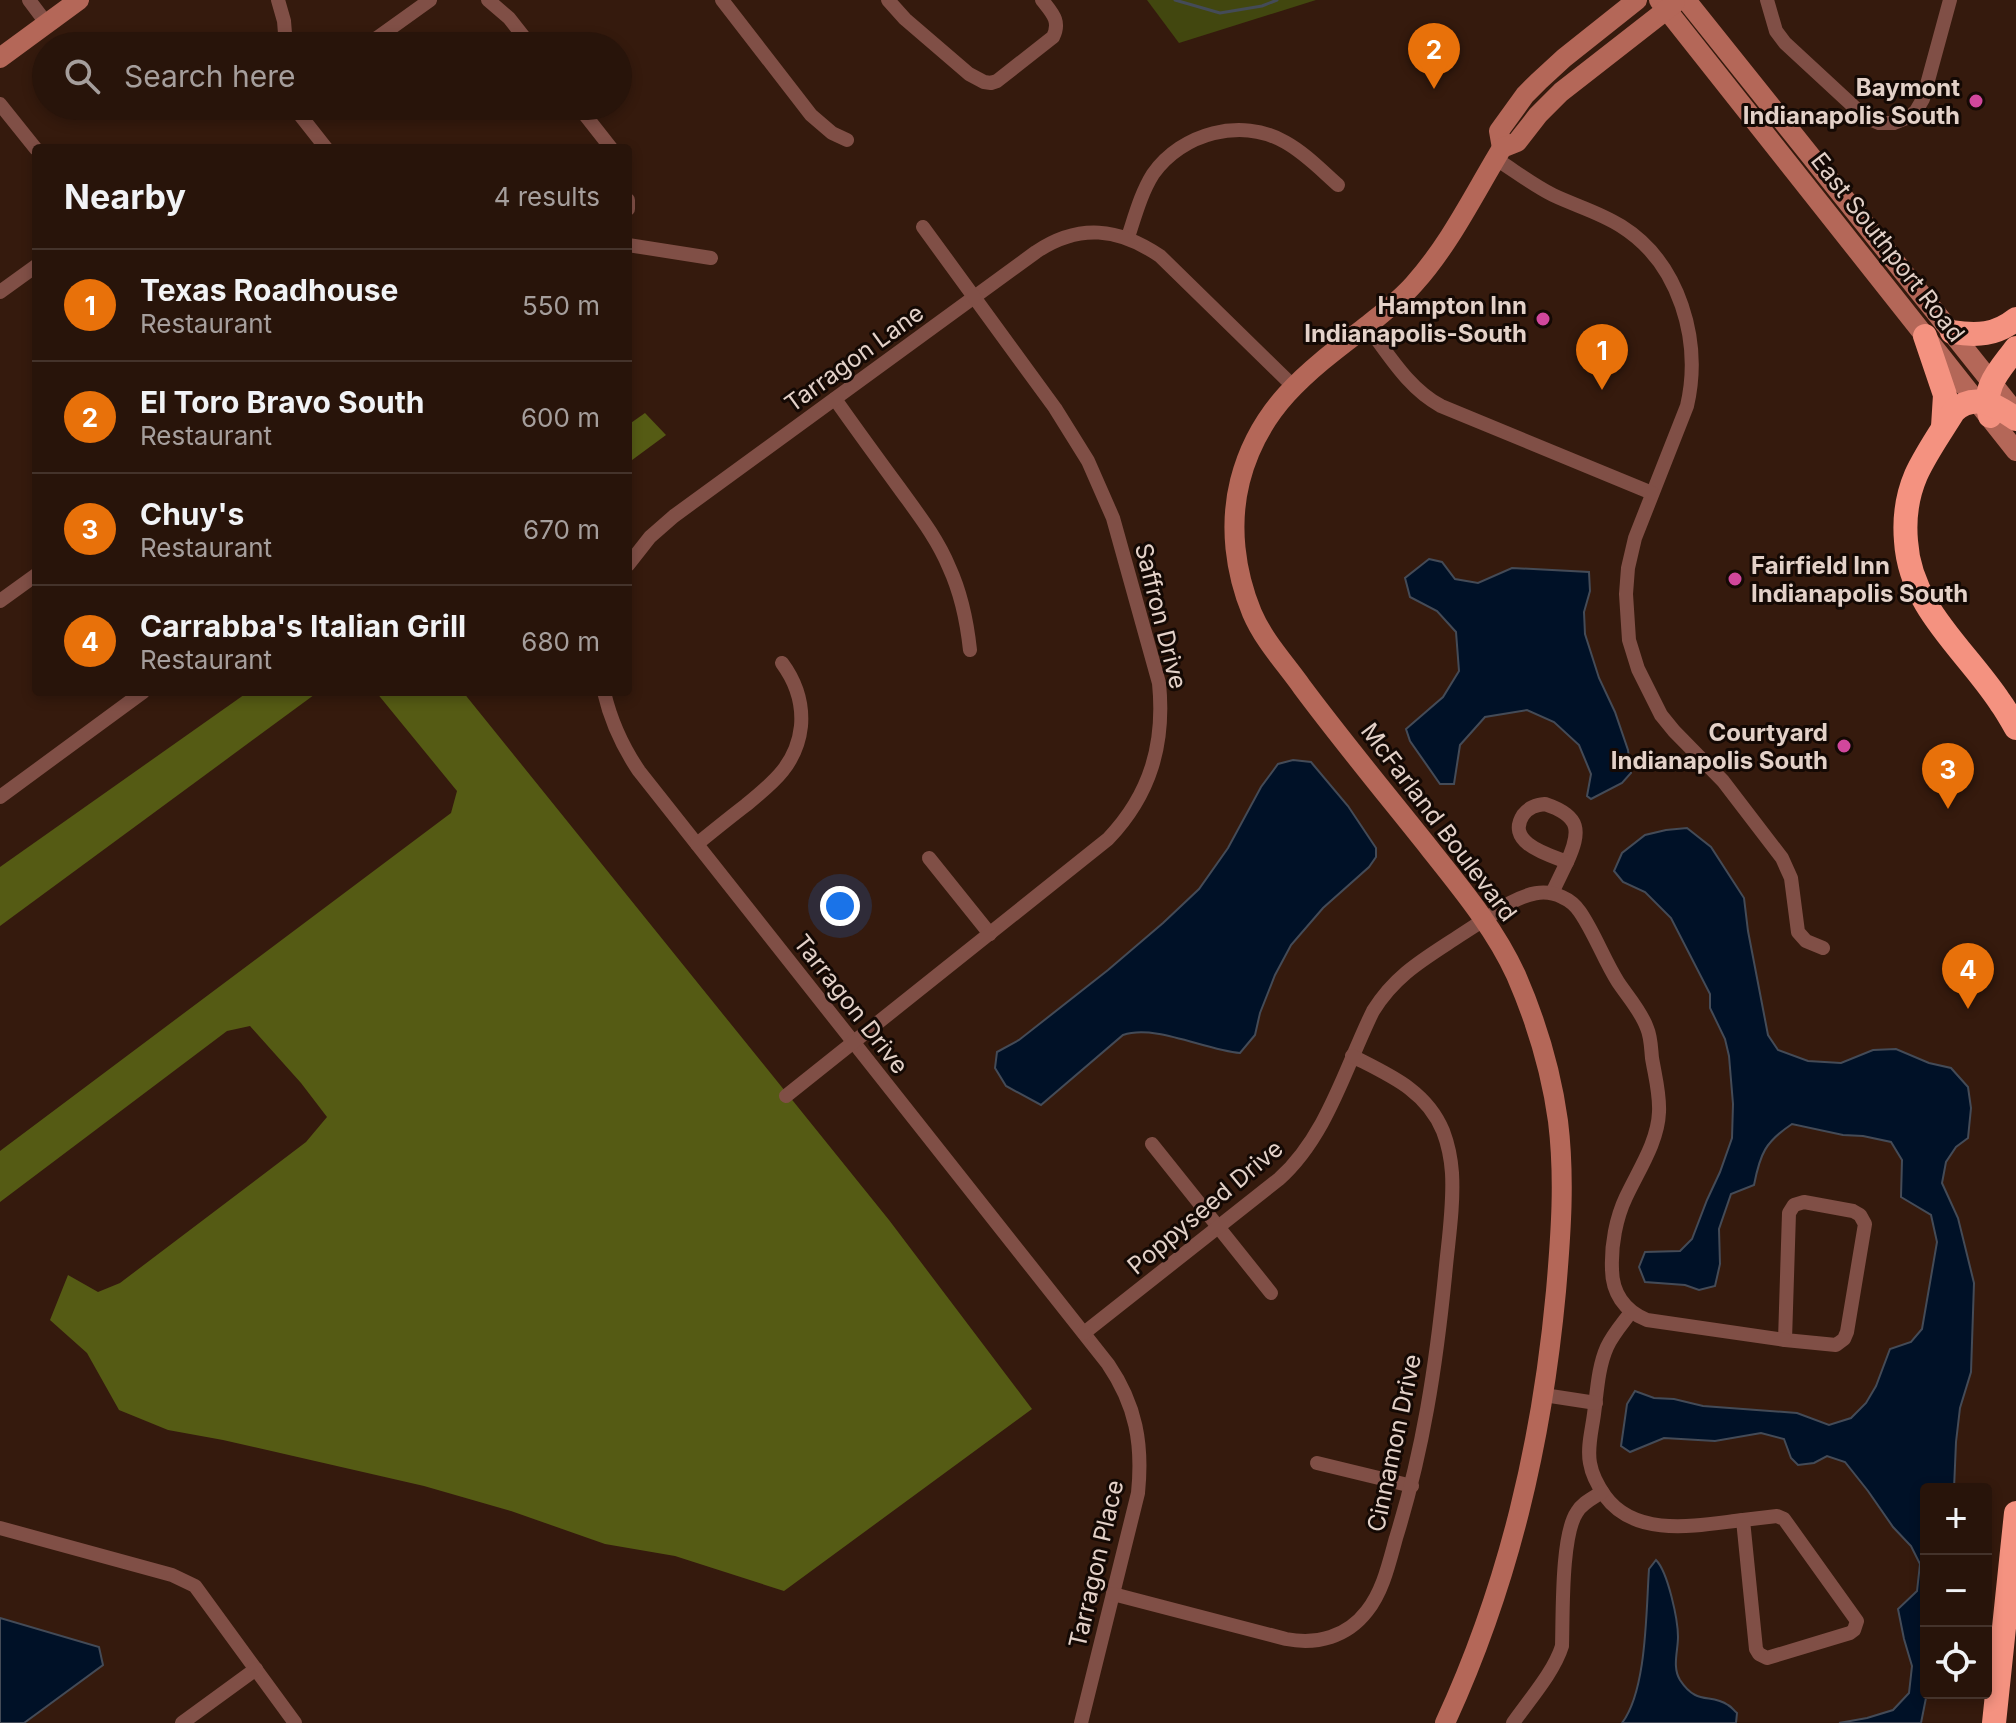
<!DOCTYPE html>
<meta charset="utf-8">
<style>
body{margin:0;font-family:Inter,sans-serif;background:#342118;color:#f1f3f6}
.controls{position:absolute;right:24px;bottom:24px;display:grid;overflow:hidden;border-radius:8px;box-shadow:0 4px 12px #0003}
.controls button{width:72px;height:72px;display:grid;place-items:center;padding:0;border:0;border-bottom:2px solid #44332b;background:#28140a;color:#f1f3f6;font:40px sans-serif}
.you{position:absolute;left:840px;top:906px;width:28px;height:28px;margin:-20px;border:6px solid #fff;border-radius:50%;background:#1a73e8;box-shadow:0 0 0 12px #1a73e833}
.badge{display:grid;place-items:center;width:52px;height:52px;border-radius:50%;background:#0f766e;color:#fff;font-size:26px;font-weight:700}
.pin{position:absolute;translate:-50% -66px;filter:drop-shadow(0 2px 4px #0008)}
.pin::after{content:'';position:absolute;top:42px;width:28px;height:24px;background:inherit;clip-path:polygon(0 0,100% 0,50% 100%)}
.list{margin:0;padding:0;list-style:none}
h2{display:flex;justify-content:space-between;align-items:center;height:104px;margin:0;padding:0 32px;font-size:34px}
h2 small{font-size:26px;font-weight:400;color:#a59e9c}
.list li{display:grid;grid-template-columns:52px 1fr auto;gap:24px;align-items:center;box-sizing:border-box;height:112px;padding:0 32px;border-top:2px solid #44332b}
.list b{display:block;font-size:30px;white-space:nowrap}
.list p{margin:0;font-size:26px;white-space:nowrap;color:#a59e9c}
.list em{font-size:26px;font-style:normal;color:#a59e9c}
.icon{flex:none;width:44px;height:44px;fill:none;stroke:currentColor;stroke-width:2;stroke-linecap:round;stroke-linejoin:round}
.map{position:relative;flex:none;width:2016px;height:1723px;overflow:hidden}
.search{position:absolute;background:#28140a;box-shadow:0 4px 12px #0003;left:32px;top:32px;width:600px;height:88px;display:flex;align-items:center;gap:20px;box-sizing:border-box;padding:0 28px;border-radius:44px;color:#a59e9c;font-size:30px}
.panel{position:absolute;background:#28140a;box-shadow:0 4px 12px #0003;left:32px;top:144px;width:600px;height:552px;border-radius:8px}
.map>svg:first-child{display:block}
.green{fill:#42470f}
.forest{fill:#555b14}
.water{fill:#001127;stroke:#444b57;stroke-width:2}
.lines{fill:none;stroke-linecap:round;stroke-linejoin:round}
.stream{stroke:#444b57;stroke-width:3}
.street{stroke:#804f46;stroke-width:14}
.secondary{stroke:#b46758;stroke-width:20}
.highway{stroke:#f49280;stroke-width:24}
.hotel-dot{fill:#d1479c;stroke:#140904;stroke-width:3}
.labels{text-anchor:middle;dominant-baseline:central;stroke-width:6;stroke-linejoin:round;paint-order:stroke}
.poi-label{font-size:24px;font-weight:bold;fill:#e3d1c8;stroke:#140904;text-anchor:end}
.street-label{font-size:24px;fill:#e3d1c8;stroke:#140904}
</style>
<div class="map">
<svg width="2016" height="1723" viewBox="0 0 2016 1723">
<rect width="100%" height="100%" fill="#351a0d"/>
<path class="green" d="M1147 0H1316L1179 43Z"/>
<g class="forest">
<path d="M645 413 666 435 628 463V425Z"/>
<path d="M248 692H318L0 926V867Z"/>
<path d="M376 692H463L889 1220 1032 1409 784 1591 675 1556 605 1544 511 1511 424 1486 223 1440 168 1430 119 1410 87 1353 50 1320 68 1275 98 1292 120 1283 306 1142 327 1117 301 1083 250 1026 227 1031 0 1202V1151L451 813 457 791Z"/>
</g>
<g class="water">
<path d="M1429 559 1442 562 1455 579 1478 583 1512 568 1589 572 1590 591 1584 612 1585 634 1599 678 1615 712 1628 750 1631 773 1622 783 1591 799 1587 796 1591 774 1579 745 1554 722 1527 710 1485 717 1460 745 1454 784H1440L1410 741 1406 729 1443 697 1459 671 1456 632 1437 611 1410 597 1405 578Z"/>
<path d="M1293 760 1311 762 1348 806 1376 848V857L1369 867 1323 908 1291 945 1275 975 1260 1013 1255 1035 1240 1053C1205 1050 1155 1024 1123 1035L1041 1105 1006 1086 995 1068 997 1052 1019 1040 1108 970 1163 923 1199 889 1228 848 1261 787 1278 764Z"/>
<path d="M1687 828 1711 847 1744 898 1748 931 1768 1035 1778 1050 1808 1061 1841 1063 1873 1050 1896 1049 1929 1063 1951 1068 1968 1087 1971 1108 1968 1138 1956 1147 1946 1162 1942 1183 1958 1218 1974 1283 1971 1372 1960 1408 1956 1442 1954 1489H1926L1927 1693 1921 1723H1839L1867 1718 1893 1710 1909 1693 1912 1666 1904 1639 1898 1609 1917 1591 1920 1564 1911 1546 1893 1527 1868 1491 1845 1462 1827 1456 1814 1463 1798 1465 1791 1458 1784 1439 1761 1433 1715 1441 1664 1438 1630 1452 1621 1446 1627 1404 1635 1391 1654 1398 1674 1399 1703 1406 1797 1413 1829 1425 1851 1418 1866 1403 1876 1386 1890 1349 1911 1342 1922 1329 1937 1242 1931 1215 1901 1197 1902 1160 1891 1142 1863 1136 1843 1135 1792 1124C1765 1142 1760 1154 1754 1185L1731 1194 1719 1229 1720 1264 1715 1286 1699 1290 1685 1285 1645 1282 1639 1267 1645 1252 1680 1251 1692 1239 1707 1200 1720 1172 1732 1138 1733 1104 1729 1056 1725 1039 1710 1008V994L1671 918 1645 892 1623 882 1614 871 1622 853 1645 835 1666 830Z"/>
<path d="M1656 1560C1668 1572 1678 1620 1678 1637 1678 1651 1672 1667 1680 1680 1697 1706 1710 1693 1728 1705 1732 1707 1734 1711 1737 1713L1736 1723H1622C1647 1690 1646 1611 1649 1569Z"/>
<path d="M0 1618 99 1647 103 1665 24 1723H0Z"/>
</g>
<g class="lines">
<path class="stream" d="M1175 0 1220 13 1262 6 1277 0"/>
<g class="street">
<path d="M29 0 47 24"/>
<path d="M278 0 284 21 286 46"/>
<path d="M488 0 509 18 531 46"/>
<path d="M722 0 811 115 832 133 847 140"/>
<path d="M888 0 905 19 969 74 984 82 991 83 997 81 1053 37C1061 21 1052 13 1042 0"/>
<path d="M1767 0 1776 31 1785 43 1865 117 1879 123H1894L1909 117 1916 111 1923 99 1950 0"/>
<path d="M359 46 377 38 430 0"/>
<path d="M0 104 36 149"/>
<path d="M297 106 300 115 326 148"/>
<path d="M578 106 611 148"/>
<path d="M1496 159C1515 171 1533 185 1553 195 1576 206 1599 212 1621 226 1680 263 1702 341 1687 406L1635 538 1628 568 1626 594 1629 640 1638 669 1661 715 1674 731 1723 781 1782 858 1791 878 1798 932 1806 941 1823 948"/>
<path d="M628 200V209"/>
<path d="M1128 237C1135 216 1141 193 1153 174 1182 133 1241 117 1285 142 1305 153 1321 170 1338 185"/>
<path d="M628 245 711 258"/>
<path d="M0 292 36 266"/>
<path d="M1367 326C1389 355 1408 388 1441 406L1652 493"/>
<path d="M835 399C856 429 878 459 900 489 918 514 937 538 949 567 961 593 967 622 970 650"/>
<path d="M628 565 650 537 674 516 1036 252C1079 223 1119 228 1160 256L1293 386"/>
<path d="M0 601 36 575"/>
<path d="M604 692C611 722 622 746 639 771L1108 1364C1136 1405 1143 1444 1138 1493L1081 1723"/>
<path d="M0 797 143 692"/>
<path d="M1545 804C1581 816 1581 831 1567 862 1549 855 1505 843 1523 815 1529 807 1536 805 1545 804Z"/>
<path d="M697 844C713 831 729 818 746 805 773 783 797 764 801 726 803 702 796 682 782 663"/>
<path d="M929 858 990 934"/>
<path d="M1552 893 1567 862"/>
<path d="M786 1096 1108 839C1151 794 1165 743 1159 683L1113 518 1088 461 1055 408 923 227"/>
<path d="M1152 1144 1271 1293"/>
<path d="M1804 1202 1853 1211 1860 1215 1865 1224 1847 1332 1844 1339 1836 1345 1785 1340 1789 1213 1794 1205Z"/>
<path d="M1631 1312C1623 1323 1613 1334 1607 1347 1598 1367 1597 1392 1594 1414 1592 1430 1587 1447 1590 1463 1592 1475 1598 1486 1605 1496 1636 1539 1699 1525 1743 1520"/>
<path d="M1084 1333 1279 1179C1327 1136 1345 1068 1373 1011 1395 975 1424 959 1459 936 1476 925 1493 914 1510 903 1527 894 1544 888 1562 897 1569 900 1576 906 1580 912 1595 934 1604 960 1618 982 1628 997 1641 1011 1647 1028 1651 1037 1651 1048 1652 1058 1655 1076 1660 1094 1659 1112 1658 1142 1638 1171 1626 1197 1616 1218 1611 1245 1612 1269 1612 1292 1624 1311 1647 1320L1785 1340"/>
<path d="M1544 1395 1596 1403"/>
<path d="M1317 1463 1412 1486"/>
<path d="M1777 1516 1784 1519 1857 1621 1854 1630 1850 1633 1767 1658 1759 1654 1756 1649 1743 1520Z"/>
<path d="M0 1528 172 1575 195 1586 295 1723"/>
<path d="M1113 1594 1286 1639C1317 1645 1347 1637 1367 1611 1383 1591 1389 1563 1396 1538 1423 1451 1436 1366 1445 1276 1448 1242 1454 1207 1452 1173 1451 1159 1448 1144 1443 1131 1426 1090 1389 1075 1352 1056"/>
<path d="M182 1723 256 1669"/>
<path d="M1513 1723C1529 1700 1554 1672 1562 1646 1563 1615 1561 1535 1577 1512 1582 1503 1593 1498 1602 1492"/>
</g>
<g class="secondary">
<path d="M1659 0 2016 451"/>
<path d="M1686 0 2016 413"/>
<path d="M0 58 79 0"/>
<path d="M1502 148 1499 131 1525 95 1539 81 1564 58 1637 0"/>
<path d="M1445 1723C1509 1584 1542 1442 1556 1291 1561 1233 1565 1178 1558 1121 1551 1070 1536 1021 1516 975 1495 929 1461 888 1430 849 1387 795 1343 742 1302 687 1285 663 1264 641 1252 613 1235 572 1229 525 1240 481 1259 406 1309 370 1368 325 1384 312 1400 300 1414 284 1450 244 1474 194 1502 148L1517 142 1538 115 1561 92 1675 3"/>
</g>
<g class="highway">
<path d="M1952 332C1977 336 1996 335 2016 319"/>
<path d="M1925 336 1945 395 1943 427"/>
<path d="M1990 416C1981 387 2000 370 2016 348"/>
<path d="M2016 419C1996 405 1975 392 1954 411 1941 432 1926 453 1916 475 1907 496 1904 518 1906 541 1910 608 1965 649 2000 702 2006 710 2011 719 2016 728"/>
<path d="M1994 1723 2016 1513"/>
</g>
</g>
<g class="hotel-dot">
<circle cx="1976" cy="101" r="8"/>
<circle cx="1543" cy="319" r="8"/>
<circle cx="1735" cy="579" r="8"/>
<circle cx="1844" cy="746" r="8"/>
</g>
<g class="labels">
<g class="poi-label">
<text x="1960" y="87">Baymont<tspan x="1960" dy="28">Indianapolis South</tspan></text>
<text x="1527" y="305">Hampton Inn<tspan x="1527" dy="28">Indianapolis-South</tspan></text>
<text x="1751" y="565" text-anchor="start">Fairfield Inn<tspan x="1751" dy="28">Indianapolis South</tspan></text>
<text x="1828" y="732">Courtyard<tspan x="1828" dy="28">Indianapolis South</tspan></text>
</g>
<g class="street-label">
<text transform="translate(1888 247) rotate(52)">East Southport Road</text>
<text transform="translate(854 358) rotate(-36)">Tarragon Lane</text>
<text transform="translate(1161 616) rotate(76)">Saffron Drive</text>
<text transform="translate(1439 822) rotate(53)">McFarland Boulevard</text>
<text transform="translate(851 1004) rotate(52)">Tarragon Drive</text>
<text transform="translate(1205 1207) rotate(-40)">Poppyseed Drive</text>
<text transform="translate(1394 1443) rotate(-78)">Cinnamon Drive</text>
<text transform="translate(1096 1564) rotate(-77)">Tarragon Place</text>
</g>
</g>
</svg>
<div class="controls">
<button>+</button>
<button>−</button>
<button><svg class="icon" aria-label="locate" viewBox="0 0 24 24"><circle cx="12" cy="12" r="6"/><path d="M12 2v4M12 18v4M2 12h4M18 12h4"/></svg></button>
</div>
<div class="you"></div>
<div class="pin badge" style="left:1602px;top:390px;background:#e8710a">1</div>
<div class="pin badge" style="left:1434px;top:89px;background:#e8710a">2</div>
<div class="pin badge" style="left:1948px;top:809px;background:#e8710a">3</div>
<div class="pin badge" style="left:1968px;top:1009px;background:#e8710a">4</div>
<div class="search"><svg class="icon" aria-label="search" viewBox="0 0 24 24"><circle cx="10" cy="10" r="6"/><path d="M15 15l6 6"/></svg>Search here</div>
<section class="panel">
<h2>Nearby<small>4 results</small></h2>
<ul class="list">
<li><span class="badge" style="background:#e8710a">1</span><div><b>Texas Roadhouse</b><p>Restaurant</p></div><em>550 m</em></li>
<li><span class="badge" style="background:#e8710a">2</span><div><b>El Toro Bravo South</b><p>Restaurant</p></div><em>600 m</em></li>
<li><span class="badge" style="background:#e8710a">3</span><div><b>Chuy's</b><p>Restaurant</p></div><em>670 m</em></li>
<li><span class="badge" style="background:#e8710a">4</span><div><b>Carrabba's Italian Grill</b><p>Restaurant</p></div><em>680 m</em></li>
</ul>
</section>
</div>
